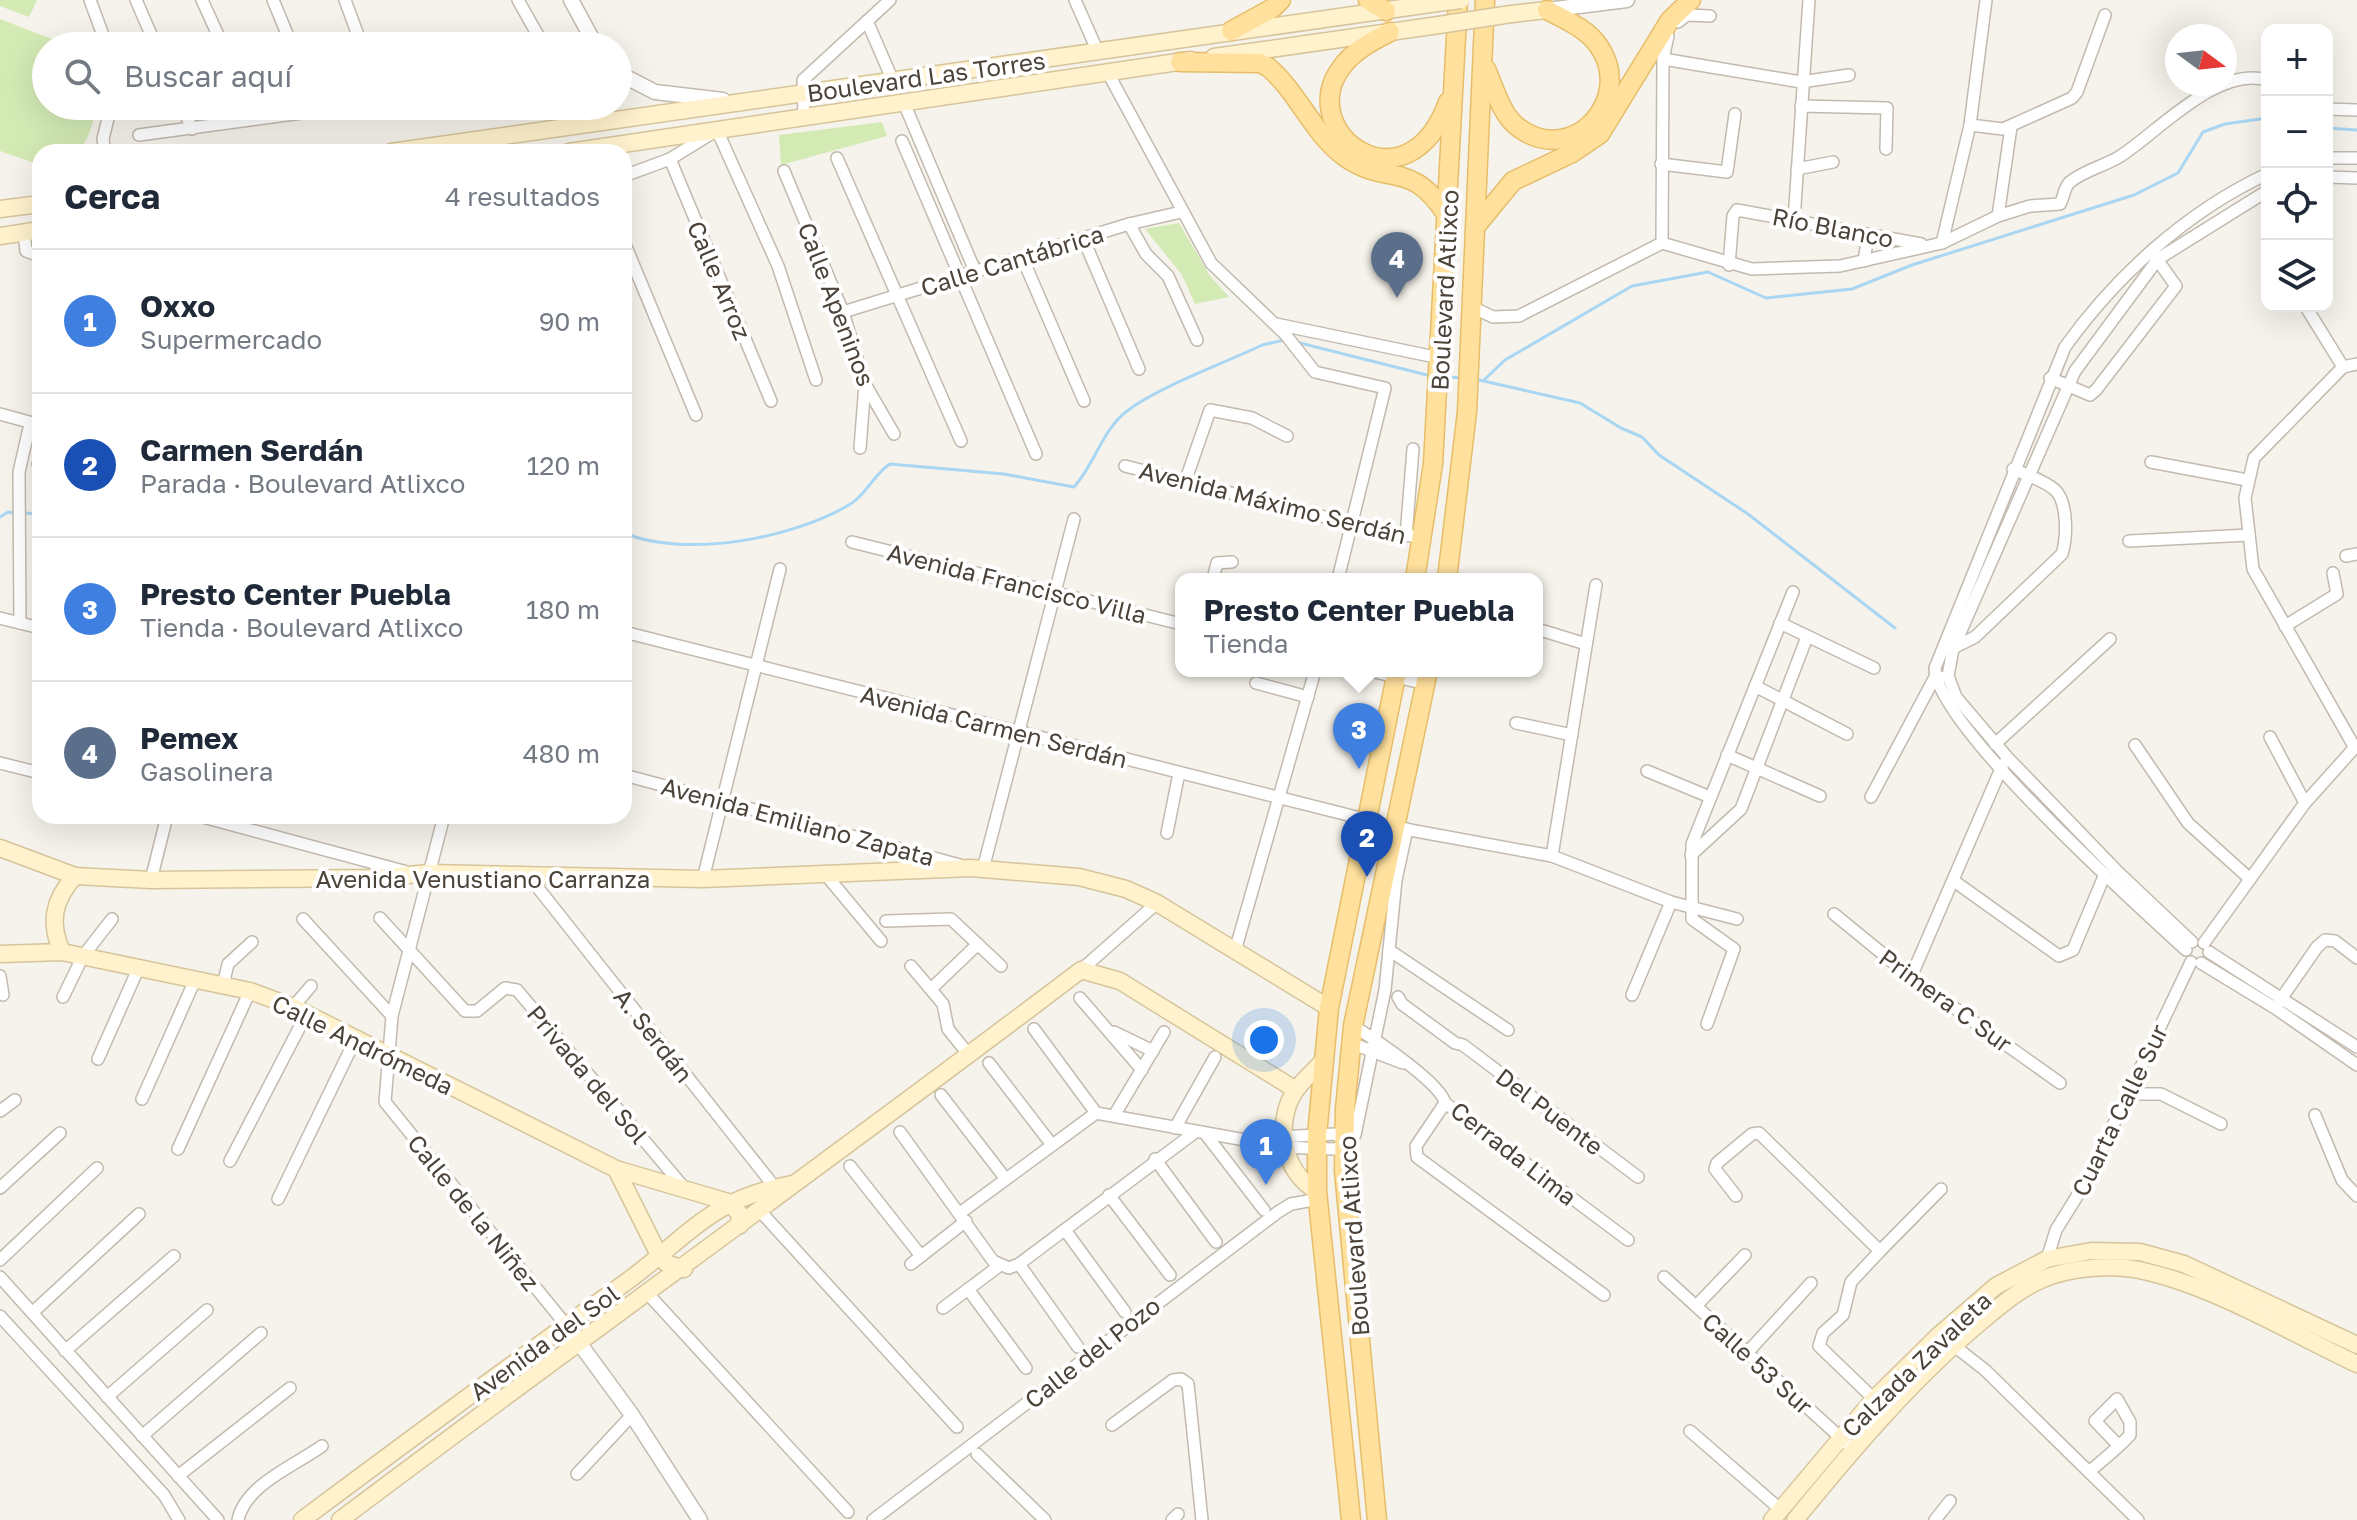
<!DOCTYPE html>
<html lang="es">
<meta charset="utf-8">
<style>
body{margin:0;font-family:"Golos Text",sans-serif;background:#f2f2f3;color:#1f2937}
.controls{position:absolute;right:24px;top:24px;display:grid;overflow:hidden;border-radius:16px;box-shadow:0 8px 32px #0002}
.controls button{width:72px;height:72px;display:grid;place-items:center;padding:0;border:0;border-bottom:2px solid #e0e1e3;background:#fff;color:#1f2937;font:40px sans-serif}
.compass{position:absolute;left:2165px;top:24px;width:72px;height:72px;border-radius:50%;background:#fff;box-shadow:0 8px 32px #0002;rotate:105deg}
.you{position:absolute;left:1264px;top:1040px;width:28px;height:28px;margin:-20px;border:6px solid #fff;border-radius:50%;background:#1a73e8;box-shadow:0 0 0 12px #1a73e833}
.badge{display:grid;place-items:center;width:52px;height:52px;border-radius:50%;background:#db2777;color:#fff;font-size:26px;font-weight:700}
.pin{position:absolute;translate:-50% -66px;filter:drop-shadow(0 2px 4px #0008)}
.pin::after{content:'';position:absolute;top:42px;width:28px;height:24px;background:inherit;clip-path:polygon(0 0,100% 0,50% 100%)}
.popup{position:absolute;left:1175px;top:573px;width:368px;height:104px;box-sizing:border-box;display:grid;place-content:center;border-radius:16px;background:#fff;filter:drop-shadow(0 2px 6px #0005);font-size:26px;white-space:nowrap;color:#747a83}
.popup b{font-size:30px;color:#1f2937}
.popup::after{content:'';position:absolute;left:50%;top:100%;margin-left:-16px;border:16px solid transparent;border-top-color:#fff}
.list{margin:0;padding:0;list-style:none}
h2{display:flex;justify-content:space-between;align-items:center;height:104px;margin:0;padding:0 32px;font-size:34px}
h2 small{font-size:26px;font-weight:400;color:#747a83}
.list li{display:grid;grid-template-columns:52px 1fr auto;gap:24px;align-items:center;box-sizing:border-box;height:144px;padding:0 32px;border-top:2px solid #e0e1e3}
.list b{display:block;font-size:30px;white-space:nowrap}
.list p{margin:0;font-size:26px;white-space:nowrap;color:#747a83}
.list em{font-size:26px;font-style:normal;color:#747a83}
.icon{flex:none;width:44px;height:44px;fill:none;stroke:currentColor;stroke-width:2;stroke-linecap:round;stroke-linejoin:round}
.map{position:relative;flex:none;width:2357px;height:1520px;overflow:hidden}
.search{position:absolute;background:#fff;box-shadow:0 8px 32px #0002;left:32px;top:32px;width:600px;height:88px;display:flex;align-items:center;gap:20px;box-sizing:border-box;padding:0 28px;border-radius:44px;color:#747a83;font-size:30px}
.panel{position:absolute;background:#fff;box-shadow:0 8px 32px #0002;left:32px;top:144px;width:600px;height:680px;border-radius:24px}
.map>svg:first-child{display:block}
.green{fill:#d3eab5}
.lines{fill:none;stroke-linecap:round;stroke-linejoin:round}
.stream{stroke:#a9d6f2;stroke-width:3}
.minor-casing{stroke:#c2baae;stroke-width:14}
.tertiary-casing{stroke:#c2baae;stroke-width:17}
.secondary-casing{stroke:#d6c59b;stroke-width:19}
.primary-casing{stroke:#e6be6a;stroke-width:21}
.minor{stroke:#fff;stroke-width:11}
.tertiary{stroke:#fff;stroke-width:14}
.secondary{stroke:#fff2cd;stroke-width:16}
.primary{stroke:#ffe09c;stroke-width:18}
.secondary-bridge-casing{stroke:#d6c59b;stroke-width:19;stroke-linecap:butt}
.secondary-bridge{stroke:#fff2cd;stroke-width:16}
.labels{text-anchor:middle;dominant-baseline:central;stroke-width:8;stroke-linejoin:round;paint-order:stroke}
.street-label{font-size:24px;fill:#4b4339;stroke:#fff}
</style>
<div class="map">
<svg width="2357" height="1520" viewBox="0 0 2357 1520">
<rect width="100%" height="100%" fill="#f6f3ec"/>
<g class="green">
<path d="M0 0H37L29 17 0 6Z"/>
<path d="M0 19 70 46H46V106H98C83 151 89 152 40 152V165L0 151Z"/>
<path d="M882 122 887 136 781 165 779 135Z"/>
<path d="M1179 223 1210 276 1229 297 1195 304 1182 275 1145 229Z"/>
</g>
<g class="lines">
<g class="stream">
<path d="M2327 128 2357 130"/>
<path d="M1296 342 1431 376"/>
<path d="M1443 377 1463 378"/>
<path d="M1475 379 1580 403 1621 428 1642 437 1659 455 1748 514 1895 628"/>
<path d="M1484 380 1505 360 1632 286 1708 272 1766 298 1852 289 1912 265 2134 195 2178 173 2203 132 2225 124 2267 118"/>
<path d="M24 513 40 514"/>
<path d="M0 517 8 512 16 513"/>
<path d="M624 533C686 559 796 538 852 503 868 492 874 474 890 464L1004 474 1074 487C1095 464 1102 430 1127 411 1158 387 1225 363 1262 345L1284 340"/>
</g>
<g class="minor-casing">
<g id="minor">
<path d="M90 0 107 46"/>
<path d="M136 0 156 46"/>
<path d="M202 0 223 46"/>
<path d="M273 0 292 46"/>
<path d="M345 0 362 46"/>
<path d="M518 0 544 46"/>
<path d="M1075 0 1098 52"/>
<path d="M867 21 893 81"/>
<path d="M1678 22 1687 15 1710 16"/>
<path d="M1663 59 1801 82 1849 75"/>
<path d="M1108 73 1211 263 1285 334 1315 372 1385 388 1338 579"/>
<path d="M904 103 975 271"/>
<path d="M182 106 192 129"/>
<path d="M1801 106 1887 108 1886 149"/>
<path d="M2327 109 2357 110"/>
<path d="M804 117 803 80 890 0"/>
<path d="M1970 125 2003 129 2072 98 2077 92 2105 15"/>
<path d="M139 135 309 112 314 106"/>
<path d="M902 141 1036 454"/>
<path d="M105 152 103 139 111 106"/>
<path d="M837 158 961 441"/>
<path d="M2327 158H2357"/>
<path d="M670 159 771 401"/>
<path d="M1661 164 1727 172 1735 114"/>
<path d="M1797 169 1833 162"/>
<path d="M784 171 843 312 865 384 894 434"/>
<path d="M624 176 670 159 717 130 778 266 816 380"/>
<path d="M2327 177 2357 178"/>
<path d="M1998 216 2011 127"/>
<path d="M1794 220 1809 0"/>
<path d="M1129 224 1146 254 1168 276 1197 340"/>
<path d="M24 232 26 251 40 256"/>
<path d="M1083 238 1139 369"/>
<path d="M624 242 696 415"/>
<path d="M1662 243 1663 59 1668 36"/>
<path d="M1942 243 1970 125 1986 0"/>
<path d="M1022 257 1084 401"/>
<path d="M1864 261 1868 236"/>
<path d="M1729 265 1733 216 1737 210 1921 244"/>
<path d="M1472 307 1493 317 1519 316 1662 243 1752 269 1840 266 1942 243 1998 216 2030 206 2060 204C2064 197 2064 187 2070 182 2083 171 2104 166 2119 157 2156 134 2217 65 2267 80"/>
<path d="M2306 307 2343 367"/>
<path d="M843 312 1129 224 1181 212"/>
<path d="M1276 324 1440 358"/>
<path d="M2050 378 2090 395 2096 390 2176 286 2154 255"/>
<path d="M0 414 40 425"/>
<path d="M860 448 865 384"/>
<path d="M2151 462 2247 480"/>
<path d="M38 464H40"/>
<path d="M1125 466 1352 524 1422 538"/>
<path d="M1185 482 1210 410 1252 418 1287 436"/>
<path d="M1406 536 1413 449"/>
<path d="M2129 541 2249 535"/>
<path d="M852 542 1181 624"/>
<path d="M2346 556 2357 554"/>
<path d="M1213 579 1217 563 1232 562"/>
<path d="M0 618 40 628"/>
<path d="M20 623 19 472 30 424"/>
<path d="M1780 623 1874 668"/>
<path d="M2285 626 2337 594 2333 573"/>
<path d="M1537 629 1586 644"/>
<path d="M624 632 1364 819"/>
<path d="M1953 648 1975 637 2062 554C2067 538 2068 502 2055 490 2044 480 2026 475 2013 469"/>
<path d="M1370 671 1426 684"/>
<path d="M1256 683 1308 697"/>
<path d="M1755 686 1847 734"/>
<path d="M1516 723 1572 735"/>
<path d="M2270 737 2305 803"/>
<path d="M1995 744 2110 639"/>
<path d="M2135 745 2188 823 2250 879"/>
<path d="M2355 748 2253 569 2245 498 2254 458 2343 367 2357 364"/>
<path d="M1727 755 1820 796"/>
<path d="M0 763 40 773"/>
<path d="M1647 771 1710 797"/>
<path d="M624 775 960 865"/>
<path d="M1871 797 1935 677H1940"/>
<path d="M199 816 407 872"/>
<path d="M444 816 392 1016 385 1102 566 1325"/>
<path d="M1399 828 1552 856 1671 902 1737 919"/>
<path d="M1167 833 1179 773"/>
<path d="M1691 855 1741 809 1807 637"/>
<path d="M1552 856 1596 585"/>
<path d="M983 869 1074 519"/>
<path d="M527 874 777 1190"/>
<path d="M826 875 881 941"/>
<path d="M703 879 780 569"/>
<path d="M151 880 167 816"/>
<path d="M1954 881 2059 956 2073 950 2105 874"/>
<path d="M1834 914 1911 977 2060 1083"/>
<path d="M380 918 465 1011H477L505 988 517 990 686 1190"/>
<path d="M303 919 392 1016"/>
<path d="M886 921 951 919 1001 966"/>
<path d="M2192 942 2119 873 2007 757 1956 697 1948 676 1953 649 2075 371 2158 259 2267 191"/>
<path d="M2204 943 2305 803 2357 745"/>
<path d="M1389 950 1508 1030"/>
<path d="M2186 950C2138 906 1935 724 1935 668L2065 347C2116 276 2186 212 2267 174"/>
<path d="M1235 951 1315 671"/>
<path d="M2209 952 2357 1047"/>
<path d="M2201 963 2275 1008 2357 1065"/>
<path d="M911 966 943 1004 948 1029 969 1055"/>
<path d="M1081 970 1157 903"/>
<path d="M0 976 3 995"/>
<path d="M1911 977 2003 764"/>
<path d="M223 985 228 964 252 942"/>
<path d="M932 988 978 944"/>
<path d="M1632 995 1671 902"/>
<path d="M63 997 83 956 112 919"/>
<path d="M1398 997 1402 1004 1455 1043 1463 1045 1638 1177"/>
<path d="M1080 998 1142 1070"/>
<path d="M2279 1002 2317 947 2325 940 2335 941 2357 958"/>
<path d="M293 1007 311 986"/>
<path d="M1707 1024 1734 949 1692 919V844L1793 592"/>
<path d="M1353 1026C1373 1038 1441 1083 1445 1103L1628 1240"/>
<path d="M1034 1029 1096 1113"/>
<path d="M1114 1032 1153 1051"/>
<path d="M1351 1043 1403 1063"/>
<path d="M98 1059 139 967"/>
<path d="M989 1063 1052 1145"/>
<path d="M2128 1094H2161L2221 1124"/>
<path d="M941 1095 1005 1178"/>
<path d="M142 1099 195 980"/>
<path d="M1445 1103 1416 1146 1417 1157 1604 1295"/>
<path d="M0 1111 15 1100"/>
<path d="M1096 1113 1256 1142"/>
<path d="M1115 1114 1164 1032"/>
<path d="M2315 1115 2342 1180 2357 1196"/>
<path d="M1175 1128 1215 1057"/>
<circle cx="1268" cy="1143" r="12"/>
<path d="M900 1132 993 1261 1009 1268 1019 1264 1194 1133"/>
<path d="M1207 1136 1264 1210"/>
<path d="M1279 1137 1335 1134 1345 1141"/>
<path d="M1279 1147 1336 1149 1355 1135 1385 990 1396 880 1407 829"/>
<path d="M178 1149 250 991"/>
<path d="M1155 1159 1216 1242"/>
<path d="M230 1161 307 1013"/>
<path d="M850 1166 921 1256"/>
<path d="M0 1188 60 1133"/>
<path d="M1109 1195 1170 1275"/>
<path d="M1736 1196 1715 1169 1717 1163 1752 1134 1759 1133 1880 1251 1851 1282 1843 1315 1823 1333 1819 1346 1874 1399"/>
<path d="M278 1199 356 1038"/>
<path d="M760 1211 957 1427"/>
<path d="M960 1213 1096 1113"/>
<path d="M1065 1230 1125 1312"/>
<path d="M1880 1251 1941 1189"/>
<path d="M2047 1259 2056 1230 2087 1180 2191 962"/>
<path d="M0 1260 97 1168"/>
<path d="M911 1264 966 1221"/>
<path d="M1019 1264 1078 1347"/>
<path d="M0 1277 218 1520"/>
<path d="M1664 1277 1853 1449"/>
<path d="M968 1289 1026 1368"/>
<path d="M648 1294 848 1512"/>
<path d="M1696 1306 1745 1255"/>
<path d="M943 1308 999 1266"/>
<path d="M32 1313 139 1214"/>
<path d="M0 1316 164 1495 179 1520"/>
<path d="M1953 1345 1985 1370 2138 1520"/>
<path d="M65 1351 174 1256"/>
<path d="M1747 1353 1811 1283"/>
<path d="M107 1397 207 1310"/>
<path d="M1112 1425 1173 1380 1181 1379 1188 1384 1202 1520"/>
<path d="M1690 1431 1780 1509"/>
<path d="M142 1436 261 1333"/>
<path d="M977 1454 1045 1520"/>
<path d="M2090 1471C2104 1459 2117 1449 2130 1435V1422L2117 1399 2095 1421 2119 1446"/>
<path d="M577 1474 632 1415"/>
<path d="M178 1476 290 1388"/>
<path d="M238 1520C245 1485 294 1466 322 1446"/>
<path d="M873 1520 1278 1212 1291 1204 1319 1199"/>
<path d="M1172 1520 1178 1514"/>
<path d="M1935 1520 1950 1501"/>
</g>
</g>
<g class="tertiary-casing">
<g id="tertiary">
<path d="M571 0 596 46"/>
<path d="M1547 10 1627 0"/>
<path d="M618 73 655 92 723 100"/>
<path d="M566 1325 632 1415 700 1520"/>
</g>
</g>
<g class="secondary-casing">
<g id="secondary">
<path d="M1511 14 1547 10"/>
<path d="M1214 57 1439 25"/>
<path d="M391 152 1437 3"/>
<path d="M569 152 1191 60"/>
<path d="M0 209 40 204"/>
<path d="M0 236 40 230"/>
<path d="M0 848 75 876 151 880 375 878 429 873 703 879 971 868 1079 877 1126 889 1157 903 1329 1008"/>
<path d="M62 952C49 923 53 900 75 876"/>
<path d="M0 954 62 952 250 991 293 1007 616 1169 728 1202 739 1213 740 1225"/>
<path d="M616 1169 659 1255 666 1263 684 1269"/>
<path d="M1317 1191C1283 1173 1274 1123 1295 1091 1302 1081 1313 1072 1321 1063"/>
<path d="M302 1520C408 1441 514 1362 622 1285 687 1239 706 1200 792 1184"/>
<path d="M340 1520C586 1335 836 1156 1081 970L1120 981 1296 1090"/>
<path d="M1772 1520 1874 1399 1939 1335 1996 1286 2047 1259 2091 1251 2140 1252 2184 1264 2357 1345"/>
<path d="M1795 1520C1853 1449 1912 1379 1983 1320 2001 1305 2021 1288 2043 1279 2069 1268 2111 1264 2139 1270 2212 1285 2289 1332 2357 1364"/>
</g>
</g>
<g class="primary-casing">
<g id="primary">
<path d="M1368 0 1386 11"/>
<path d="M1231 31 1273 8 1281 0"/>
<path d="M1390 32C1372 41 1353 51 1341 68 1294 133 1407 215 1448 102"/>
<path d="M1180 62 1260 63 1268 67C1298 92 1313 134 1345 157 1389 188 1410 157 1448 217"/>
<path d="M1486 69C1495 89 1501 115 1519 128 1574 168 1636 97 1598 45 1586 28 1565 20 1547 10"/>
<path d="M1476 226 1513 181 1572 153 1600 134 1670 20 1691 0"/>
<path d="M1415 579 1433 464 1458 0"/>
<path d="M1447 579 1467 412 1485 0"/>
<path d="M1351 1520 1317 1191V1135L1329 1008 1397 671"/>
<path d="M1377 1520 1344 1171 1345 1109 1353 1026 1428 671"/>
</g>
</g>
<use href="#minor" class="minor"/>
<use href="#tertiary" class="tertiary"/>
<use href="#secondary" class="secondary"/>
<use href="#primary" class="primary"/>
<g class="secondary-bridge-casing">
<g id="secondary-bridge">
<path d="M1437 3 1461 0"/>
<path d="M1439 25 1511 14"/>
</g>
</g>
<use href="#secondary-bridge" class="secondary-bridge"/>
</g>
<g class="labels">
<g class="street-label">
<text transform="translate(926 76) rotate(-8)">Boulevard Las Torres</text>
<text transform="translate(1833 227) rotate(11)">Río Blanco</text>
<text transform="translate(1012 260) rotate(-17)">Calle Cantábrica</text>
<text transform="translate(720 280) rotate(67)">Calle Arroz</text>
<text transform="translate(1444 290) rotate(-87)">Boulevard Atlixco</text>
<text transform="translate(837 304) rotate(69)">Calle Apeninos</text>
<text transform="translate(1273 502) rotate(14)">Avenida Máximo Serdán</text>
<text transform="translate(1017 583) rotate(14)">Avenida Francisco Villa</text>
<text transform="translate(994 726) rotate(14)">Avenida Carmen Serdán</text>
<text transform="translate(798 821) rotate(15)">Avenida Emiliano Zapata</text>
<text x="483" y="878">Avenida Venustiano Carranza</text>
<text transform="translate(1946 1000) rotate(36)">Primera C Sur</text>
<text transform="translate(654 1035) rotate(52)">A. Serdán</text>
<text transform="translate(363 1044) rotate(26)">Calle Andrómeda</text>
<text transform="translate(588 1074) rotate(50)">Privada del Sol</text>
<text transform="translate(2119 1110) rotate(-64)">Cuarta Calle Sur</text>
<text transform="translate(1550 1111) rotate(37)">Del Puente</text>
<text transform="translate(1514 1153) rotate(38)">Cerrada Lima</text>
<text transform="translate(474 1212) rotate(51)">Calle de la Niñez</text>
<text transform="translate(1353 1236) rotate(-94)">Boulevard Atlixco</text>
<text transform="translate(544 1342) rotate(-36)">Avenida del Sol</text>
<text transform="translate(1092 1352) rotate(-38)">Calle del Pozo</text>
<text transform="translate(1758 1363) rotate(42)">Calle 53 Sur</text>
<text transform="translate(1916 1364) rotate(-44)">Calzada Zavaleta</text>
</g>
</g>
</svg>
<div class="controls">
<button>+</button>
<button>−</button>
<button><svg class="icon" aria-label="locate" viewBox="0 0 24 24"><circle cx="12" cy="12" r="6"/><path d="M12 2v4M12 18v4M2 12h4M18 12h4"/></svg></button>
<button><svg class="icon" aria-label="layers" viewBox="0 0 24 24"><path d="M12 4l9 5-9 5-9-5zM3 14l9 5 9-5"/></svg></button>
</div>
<svg class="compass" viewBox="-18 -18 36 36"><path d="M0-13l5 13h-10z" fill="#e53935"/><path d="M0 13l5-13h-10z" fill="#747a83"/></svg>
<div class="you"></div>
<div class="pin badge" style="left:1266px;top:1185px;background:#3f7fe0">1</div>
<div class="pin badge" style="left:1367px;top:877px;background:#1a4fb4">2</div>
<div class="pin badge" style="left:1359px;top:769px;background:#3f7fe0">3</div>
<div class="popup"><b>Presto Center Puebla</b>Tienda</div>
<div class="pin badge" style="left:1397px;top:298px;background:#5c6f8a">4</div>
<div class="search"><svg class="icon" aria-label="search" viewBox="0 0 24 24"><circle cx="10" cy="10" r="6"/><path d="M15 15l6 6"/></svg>Buscar aquí</div>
<section class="panel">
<h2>Cerca<small>4 resultados</small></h2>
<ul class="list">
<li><span class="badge" style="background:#3f7fe0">1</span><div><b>Oxxo</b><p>Supermercado</p></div><em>90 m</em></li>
<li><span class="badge" style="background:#1a4fb4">2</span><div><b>Carmen Serdán</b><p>Parada · Boulevard Atlixco</p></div><em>120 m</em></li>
<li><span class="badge" style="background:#3f7fe0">3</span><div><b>Presto Center Puebla</b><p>Tienda · Boulevard Atlixco</p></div><em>180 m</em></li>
<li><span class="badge" style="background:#5c6f8a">4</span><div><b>Pemex</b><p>Gasolinera</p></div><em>480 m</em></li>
</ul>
</section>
</div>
